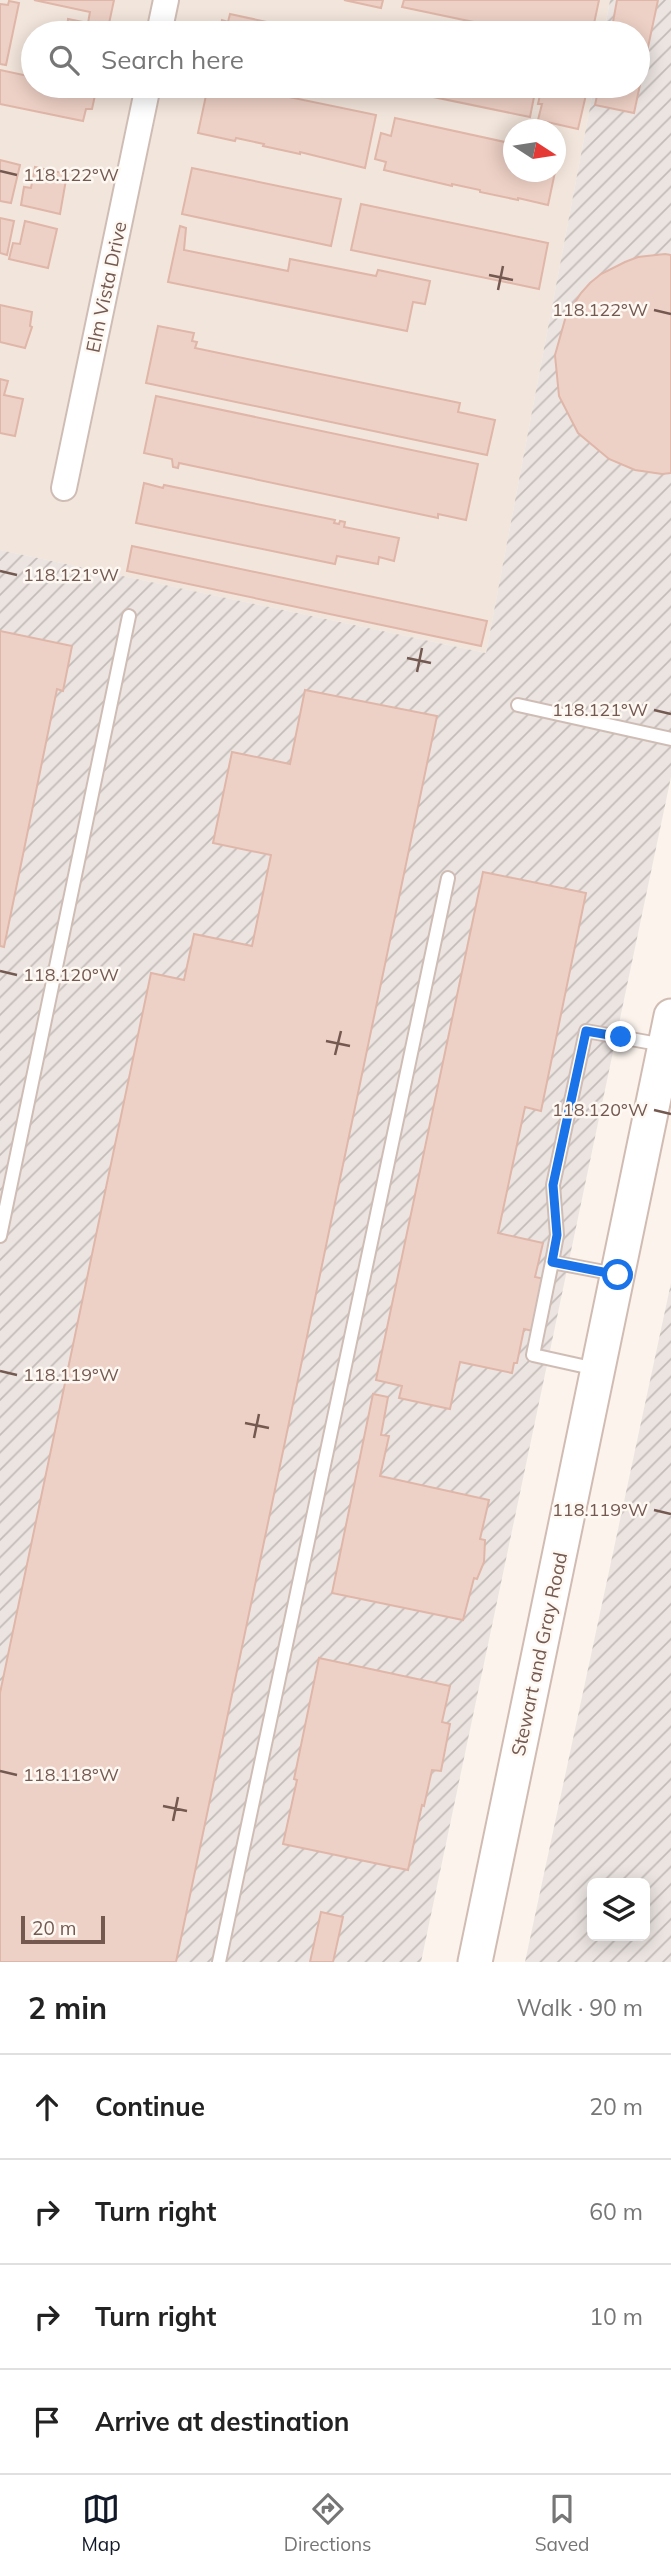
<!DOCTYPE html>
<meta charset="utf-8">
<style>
body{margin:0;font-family:Mulish,sans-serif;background:#f2f2f2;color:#222}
.controls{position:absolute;right:21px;bottom:21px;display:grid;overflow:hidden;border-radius:10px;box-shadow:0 4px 18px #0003}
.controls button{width:63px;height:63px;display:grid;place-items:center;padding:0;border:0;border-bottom:2px solid #e0e0e0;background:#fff;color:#222;font:35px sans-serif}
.compass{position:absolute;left:503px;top:119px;width:63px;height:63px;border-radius:50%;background:#fff;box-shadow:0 4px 18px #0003;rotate:102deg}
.scale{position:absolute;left:21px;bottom:18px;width:84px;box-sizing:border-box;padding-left:7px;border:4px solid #745951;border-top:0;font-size:19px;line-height:24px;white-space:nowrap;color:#745951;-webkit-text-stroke:5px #fef8f3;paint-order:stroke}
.stop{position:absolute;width:21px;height:21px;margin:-16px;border:5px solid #1a73e8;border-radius:50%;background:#fff}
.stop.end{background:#1a73e8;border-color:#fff;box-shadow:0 2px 7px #0008}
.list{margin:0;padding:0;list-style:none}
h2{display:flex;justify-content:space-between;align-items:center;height:91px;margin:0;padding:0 28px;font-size:30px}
h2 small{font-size:23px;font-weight:400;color:#767676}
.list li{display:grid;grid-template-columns:46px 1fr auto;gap:21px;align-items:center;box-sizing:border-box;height:105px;padding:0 28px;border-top:2px solid #e0e0e0}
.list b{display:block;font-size:26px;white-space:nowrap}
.list em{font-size:23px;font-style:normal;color:#767676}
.icon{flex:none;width:38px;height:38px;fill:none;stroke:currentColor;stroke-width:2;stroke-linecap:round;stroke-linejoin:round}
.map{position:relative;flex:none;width:671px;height:1962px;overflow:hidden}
.search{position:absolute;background:#fff;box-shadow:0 4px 18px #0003;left:21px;right:21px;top:21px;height:77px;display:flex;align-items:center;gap:18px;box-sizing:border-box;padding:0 24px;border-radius:38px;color:#767676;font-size:26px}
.sheet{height:511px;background:#fff}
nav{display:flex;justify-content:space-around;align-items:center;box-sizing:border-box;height:98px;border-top:2px solid #e0e0e0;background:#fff;font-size:19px;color:#767676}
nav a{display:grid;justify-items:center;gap:4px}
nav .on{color:#111827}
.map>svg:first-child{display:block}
.residential{fill:#f2e5db;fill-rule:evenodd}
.industrial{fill:url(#industrial-furrows);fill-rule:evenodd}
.building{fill:#eed1c6;stroke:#dfb6a8;stroke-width:2}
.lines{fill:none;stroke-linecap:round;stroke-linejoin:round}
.service-casing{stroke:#cfbdb5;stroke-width:16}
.minor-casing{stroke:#cfbdb5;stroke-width:28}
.secondary-casing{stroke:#d1bcb3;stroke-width:37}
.service{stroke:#fff;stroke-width:12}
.minor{stroke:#fff;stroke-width:24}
.secondary{stroke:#fff;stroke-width:33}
.route{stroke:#1a73e8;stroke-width:9}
.ticks{fill:none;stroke:#745951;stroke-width:2.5}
.labels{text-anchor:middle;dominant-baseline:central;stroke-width:5;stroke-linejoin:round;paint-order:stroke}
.street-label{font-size:19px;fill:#745951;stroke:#fef8f3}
.ticks-label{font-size:18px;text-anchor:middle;fill:#745951;stroke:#fef8f3;stroke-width:5;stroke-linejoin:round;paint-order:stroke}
</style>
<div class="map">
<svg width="671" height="1962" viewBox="0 0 671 1962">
<defs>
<pattern id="industrial-furrows" width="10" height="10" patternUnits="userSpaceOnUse" patternTransform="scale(1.75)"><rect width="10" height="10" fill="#ebe4e1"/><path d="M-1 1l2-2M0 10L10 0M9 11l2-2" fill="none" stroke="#c3bcb9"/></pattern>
</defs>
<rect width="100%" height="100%" fill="#fbf3ec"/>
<path class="residential" d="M0 0H610L604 33H33V86H594L486 653 0 550ZM514 130H556V172H514Z"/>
<g class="industrial">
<path d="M610 0H671V777L421 1962H0V550L486 653 594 86H638V33H604Z"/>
<path d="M671 1283V1962H525ZM592 1883H645V1936H592Z"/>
</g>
<g class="building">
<path d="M34 0H114L107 33H67L68 19 88 23 90 12Z"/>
<path d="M344 0H383L381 8Z"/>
<path d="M404 0H599L592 33H526L402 7Z"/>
<path d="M617 0H658L634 113 595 105 599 86H638V33H611Z"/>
<path d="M9 1 19 3 6 65 0 64V4L8 5Z"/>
<path d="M230 14 318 33H220L222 20 228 22Z"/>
<path d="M447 26 482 33H445Z"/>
<path d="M0 70 33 77V86H97L92 109H86L83 121 0 104Z"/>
<path d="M208 86H236L376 115 365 168 300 152V154L263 146 264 144 236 138 235 141 198 133Z"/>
<path d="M380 86H505L535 92 530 117Z"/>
<path d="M542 86H588L578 129 538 120 542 104H538Z"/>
<path d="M395 118 514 144V172H555L548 205 518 198V200L480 192V190L452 184V186L384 170 386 162 375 159 381 133 391 136Z"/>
<path d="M0 160 20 165 11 203 0 201Z"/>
<path d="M35 167 67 174 60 214 21 205 24 187 31 188Z"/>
<path d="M192 168 341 199 331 246 182 214Z"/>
<path d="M361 204 548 243 539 289 351 250Z"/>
<path d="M0 218 14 221 7 255 0 253Z"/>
<path d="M25 221 57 229 48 268 9 259 13 243 20 244Z"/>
<path d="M180 226 186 228 184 250 288 271 290 259 376 276 378 270 430 281 425 304 413 302 407 331 168 282Z"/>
<path d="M665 254 671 255V473L662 474 635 470 609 459 578 433 559 396 555 355 566 316 581 293 590 283 601 274 625 262 638 257Z"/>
<path d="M0 305 32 312 30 326 32 327 25 348 0 342Z"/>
<path d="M158 326 194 333 192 341 197 342 195 348 460 403 458 412 495 420 487 455 146 383Z"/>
<path d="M0 379 8 381 4 395 23 399 15 436 0 433Z"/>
<path d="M156 396 478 464 466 520 438 514V518L179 463 178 468 173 467 172 459 144 453Z"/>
<path d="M144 483 163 488 164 485 335 520 334 523 339 524 340 521 345 522 344 527 399 538 394 561 379 557 378 564 337 556 335 564 136 523Z"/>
<path d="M132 546 487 621 481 646 127 571Z"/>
<path d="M0 631 72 646 63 691 57 689 4 947 0 946Z"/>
<path d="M305 690 437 716 176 1962H0V1693L151 973 184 980 194 934 252 946 271 855 213 843 232 752 290 764Z"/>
<path d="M483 872 586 893 541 1111 525 1107 498 1233 543 1243 535 1277 545 1279 533 1331 524 1329 517 1363H514L512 1373 460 1362 450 1409 399 1398 402 1386 376 1380Z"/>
<path d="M373 1394 388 1397 381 1435 389 1436 380 1476 489 1500 480 1539 485 1540 484 1562 477 1579 474 1578 463 1620 332 1593Z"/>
<path d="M319 1658 450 1686 442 1722 450 1724 441 1771 432 1770 424 1806 422 1805 408 1870 283 1844 297 1780 294 1779Z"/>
<path d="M321 1912 343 1917 333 1962H310Z"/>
</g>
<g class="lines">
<g class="service-casing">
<g id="service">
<path d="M518 705 671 739"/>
<path d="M0 1236 129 616"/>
<path d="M552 1262 557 1235 553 1185 586 1031 664 1045"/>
<path d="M596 1369 533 1355 552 1262 615 1274"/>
<path d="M219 1962 448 878"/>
</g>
</g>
<g class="minor-casing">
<g id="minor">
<path d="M159 33 166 0"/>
<path d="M64 488 148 86"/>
</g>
</g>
<g class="secondary-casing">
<path id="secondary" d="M475 1962 671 1016"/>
</g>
<use href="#service" class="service"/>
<use href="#minor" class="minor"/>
<use href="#secondary" class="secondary"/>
</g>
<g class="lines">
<path class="route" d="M618 1275 552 1262 557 1235 553 1185 586 1031 621 1037"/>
</g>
<path class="ticks" d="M0 171 17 175M489 275 513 280M498 290 503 266M654 310 671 314M0 571 17 575M407 658 431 663M417 672 422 648M654 710 671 714M0 971 17 975M326 1041 350 1046M335 1055 341 1031M654 1110 671 1114M0 1371 17 1375M245 1423 269 1428M254 1438 259 1414M654 1510 671 1514M0 1771 17 1775M163 1806 187 1811M173 1821 178 1797"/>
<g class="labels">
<g class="street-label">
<text transform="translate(106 287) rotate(-78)">Elm Vista Drive</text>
<text transform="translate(539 1654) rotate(-78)">Stewart and Gray Road</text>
</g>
</g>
<g class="ticks-label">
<text x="71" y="181">118.122°W</text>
<text x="600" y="316">118.122°W</text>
<text x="71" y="581">118.121°W</text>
<text x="600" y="716">118.121°W</text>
<text x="71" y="981">118.120°W</text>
<text x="600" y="1116">118.120°W</text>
<text x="71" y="1381">118.119°W</text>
<text x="600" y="1516">118.119°W</text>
<text x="71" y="1781">118.118°W</text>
</g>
</svg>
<div class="controls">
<button><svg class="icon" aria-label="layers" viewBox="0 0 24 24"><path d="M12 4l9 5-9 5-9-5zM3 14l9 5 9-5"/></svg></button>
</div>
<svg class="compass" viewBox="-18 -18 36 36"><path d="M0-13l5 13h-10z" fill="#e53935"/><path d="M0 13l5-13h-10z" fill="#767676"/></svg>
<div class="scale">20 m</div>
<div class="stop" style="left:618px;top:1275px"></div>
<div class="stop end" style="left:621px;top:1037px"></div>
<div class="search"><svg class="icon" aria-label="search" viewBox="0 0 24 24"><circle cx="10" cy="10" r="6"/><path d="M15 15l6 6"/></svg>Search here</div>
</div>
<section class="sheet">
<h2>2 min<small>Walk · 90 m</small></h2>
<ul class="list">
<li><svg class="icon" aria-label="ahead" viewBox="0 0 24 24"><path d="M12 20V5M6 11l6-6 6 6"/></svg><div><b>Continue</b></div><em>20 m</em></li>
<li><svg class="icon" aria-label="right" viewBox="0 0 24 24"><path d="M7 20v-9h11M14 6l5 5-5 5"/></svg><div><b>Turn right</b></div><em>60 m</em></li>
<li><svg class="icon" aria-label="right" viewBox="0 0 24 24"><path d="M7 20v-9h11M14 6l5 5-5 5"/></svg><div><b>Turn right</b></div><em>10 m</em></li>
<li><svg class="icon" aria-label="arrive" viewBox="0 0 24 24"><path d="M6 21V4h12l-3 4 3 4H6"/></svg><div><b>Arrive at destination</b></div></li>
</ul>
</section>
<nav>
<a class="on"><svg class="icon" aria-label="map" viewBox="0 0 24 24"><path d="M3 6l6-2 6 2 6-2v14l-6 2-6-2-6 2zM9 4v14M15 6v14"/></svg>Map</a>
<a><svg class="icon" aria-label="directions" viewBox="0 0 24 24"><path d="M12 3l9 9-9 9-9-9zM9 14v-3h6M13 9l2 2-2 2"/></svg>Directions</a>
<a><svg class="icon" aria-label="saved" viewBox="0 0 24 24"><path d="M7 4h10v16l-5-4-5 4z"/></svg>Saved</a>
</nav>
